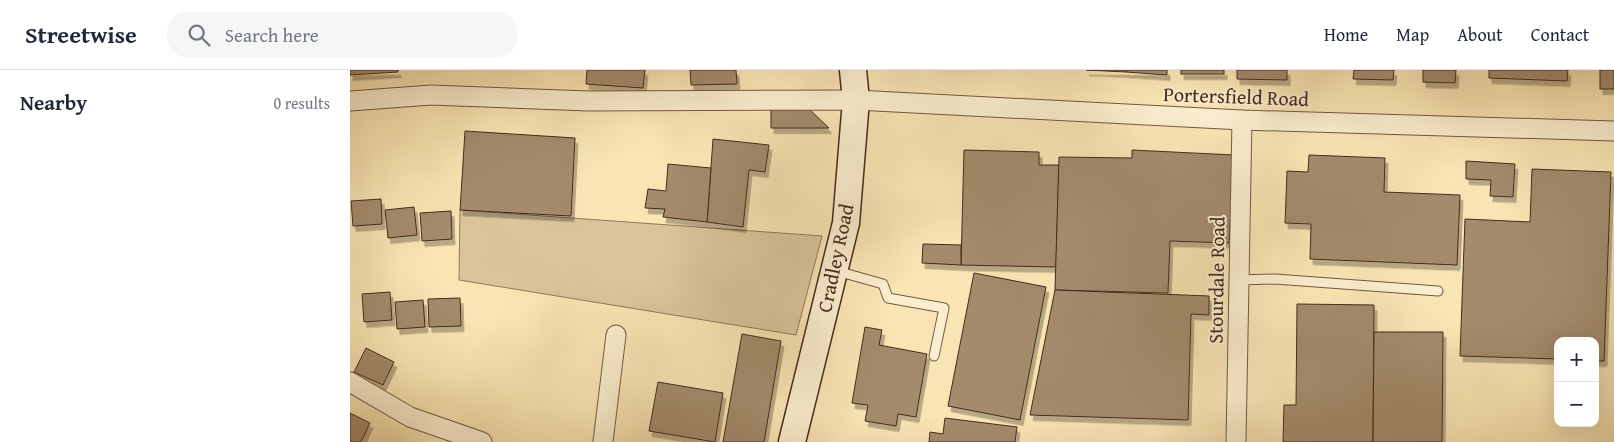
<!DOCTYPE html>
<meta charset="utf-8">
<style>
body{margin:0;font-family:"Gentium Book Plus",serif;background:#f6f6f7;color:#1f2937}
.controls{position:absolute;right:15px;bottom:15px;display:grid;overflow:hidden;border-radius:10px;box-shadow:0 5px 20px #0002}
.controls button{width:45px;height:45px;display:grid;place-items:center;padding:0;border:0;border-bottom:1px solid #e0e1e3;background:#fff;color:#1f2937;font:25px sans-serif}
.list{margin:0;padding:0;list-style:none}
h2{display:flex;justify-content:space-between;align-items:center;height:65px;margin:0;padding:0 20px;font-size:21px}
h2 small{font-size:16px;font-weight:400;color:#747a83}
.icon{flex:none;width:28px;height:28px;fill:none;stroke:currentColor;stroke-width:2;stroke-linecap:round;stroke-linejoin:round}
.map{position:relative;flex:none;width:1264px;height:372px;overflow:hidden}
header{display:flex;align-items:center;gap:30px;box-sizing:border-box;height:70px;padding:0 25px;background:#fff;border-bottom:1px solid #e0e1e3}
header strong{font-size:24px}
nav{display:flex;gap:28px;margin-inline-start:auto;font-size:18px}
.search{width:350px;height:45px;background:#f6f6f7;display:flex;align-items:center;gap:12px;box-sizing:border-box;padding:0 18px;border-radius:20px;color:#747a83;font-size:19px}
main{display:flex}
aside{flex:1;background:#fff}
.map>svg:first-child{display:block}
.green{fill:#dac59a;stroke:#90785c}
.building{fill:#a38b6c;stroke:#452a1d;filter:url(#shadow)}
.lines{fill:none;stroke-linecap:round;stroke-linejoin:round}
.lane-casing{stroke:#725943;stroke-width:11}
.street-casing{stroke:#725943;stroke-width:21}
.secondary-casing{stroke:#452a1d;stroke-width:29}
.lane{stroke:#fbeece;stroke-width:9}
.street{stroke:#fbeece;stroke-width:19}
.secondary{stroke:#fbeece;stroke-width:26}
.labels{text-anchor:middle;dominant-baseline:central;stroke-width:4;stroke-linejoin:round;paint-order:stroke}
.street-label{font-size:20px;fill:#452a1d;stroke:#fbeece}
</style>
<header>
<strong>Streetwise</strong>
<div class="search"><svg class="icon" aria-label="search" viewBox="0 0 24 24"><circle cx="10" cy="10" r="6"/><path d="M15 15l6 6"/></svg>Search here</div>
<nav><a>Home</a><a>Map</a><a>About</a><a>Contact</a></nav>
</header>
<main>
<aside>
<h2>Nearby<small>0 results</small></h2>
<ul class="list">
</ul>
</aside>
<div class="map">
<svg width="1264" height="372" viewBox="0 0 1264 372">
<defs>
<filter id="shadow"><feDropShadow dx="3" dy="5.5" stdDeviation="0" flood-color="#0004"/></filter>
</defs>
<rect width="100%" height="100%" fill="#f9e5b4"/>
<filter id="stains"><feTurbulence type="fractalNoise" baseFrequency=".004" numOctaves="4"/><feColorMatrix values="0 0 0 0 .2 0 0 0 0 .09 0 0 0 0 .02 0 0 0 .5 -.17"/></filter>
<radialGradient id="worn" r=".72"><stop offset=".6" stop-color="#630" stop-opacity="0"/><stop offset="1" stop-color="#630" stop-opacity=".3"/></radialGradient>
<path class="green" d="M110 140 472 166 446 265 109 210Z"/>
<g class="building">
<path d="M0 0H48V2L0 5Z"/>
<path d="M237 0H295L293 18 236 14Z"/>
<path d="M340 0H386L387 14 341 15Z"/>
<path d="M736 0H777L776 2Z"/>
<path d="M777 0H817V5L776 2Z"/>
<rect x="831" y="0" width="43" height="4"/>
<path d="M887 0H937V10L887 9Z"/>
<path d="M1004 0H1044L1043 10 1003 9Z"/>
<path d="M1073 0H1106L1105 13 1073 12Z"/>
<path d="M1139 0H1218L1217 11 1139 8Z"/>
<rect x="1250" y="0" width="14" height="19"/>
<path d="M458 38 479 58H421V39Z"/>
<path d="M115 61 225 68 221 146 110 140Z"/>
<path d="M363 69 419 75 415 102 399 100 393 157 357 152Z"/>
<path d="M614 80 689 82V95H709L706 197 611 195Z"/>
<path d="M782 80 884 85 879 173 820 171 818 223 705 220 709 87 782 88Z"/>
<path d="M959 85 1035 88 1034 122 1110 125 1107 195 960 189 961 154 935 153 937 101 958 102Z"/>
<path d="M1116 91 1165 94 1163 127 1140 126 1141 110 1116 109Z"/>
<path d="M318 94 361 98 357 152 313 147 315 139 295 138 298 119 316 121Z"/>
<path d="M1182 99 1261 102 1254 291H1245V271H1208V289L1110 286 1115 149 1180 152Z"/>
<path d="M31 129 32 154 3 156 1 131Z"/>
<path d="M64 137 67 165 38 168 35 140Z"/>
<path d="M101 141 102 169 72 171 70 143Z"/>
<path d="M573 174 611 175V195L572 193Z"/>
<path d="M624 203 696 217 670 350 598 336Z"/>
<path d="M705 220 859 226V245L841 244 838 350 680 345Z"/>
<path d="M40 222 42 250 14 252 12 224Z"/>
<path d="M110 228 111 256 79 257 78 229Z"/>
<path d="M73 230 75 257 47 259 45 232Z"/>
<path d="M947 234 1024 235 1023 372H933L934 335H946Z"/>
<path d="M515 257 532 260 529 275 577 284 566 347 548 344 546 356 515 351 518 335 502 333Z"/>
<path d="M1024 262H1093L1092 372H1023Z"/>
<path d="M392 264 431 271 414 372H373Z"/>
<path d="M16 278 44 292 33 315 4 302Z"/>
<path d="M308 312 373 323 365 372 299 361Z"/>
<path d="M0 343 20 353 11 372H0Z"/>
<path d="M595 348 667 357 665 372H579L580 362 593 364Z"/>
</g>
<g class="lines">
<g class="lane-casing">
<g id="lane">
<path d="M487 201 533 214 538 228 594 238 584 286"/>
<path d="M889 210 925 209 1088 221"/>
</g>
</g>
<g class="street-casing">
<g id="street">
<path d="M0 31 81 25 239 31 506 30 892 50 1264 61"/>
<path d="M0 312 60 347 132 372"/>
<path d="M253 372 266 265"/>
<path d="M886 372 892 50"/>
</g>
</g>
<g class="secondary-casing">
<path id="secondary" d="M442 372 496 153 506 30 503 0"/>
</g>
<use href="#lane" class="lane"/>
<use href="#street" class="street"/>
<use href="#secondary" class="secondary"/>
</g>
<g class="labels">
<g class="street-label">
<text transform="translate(886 26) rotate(2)">Portersfield Road</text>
<text transform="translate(485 188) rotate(-78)">Cradley Road</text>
<text transform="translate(866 210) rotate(-89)">Stourdale Road</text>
</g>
</g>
<rect width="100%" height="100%" filter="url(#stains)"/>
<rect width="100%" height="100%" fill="url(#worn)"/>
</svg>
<div class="controls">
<button>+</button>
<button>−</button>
</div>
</div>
</main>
